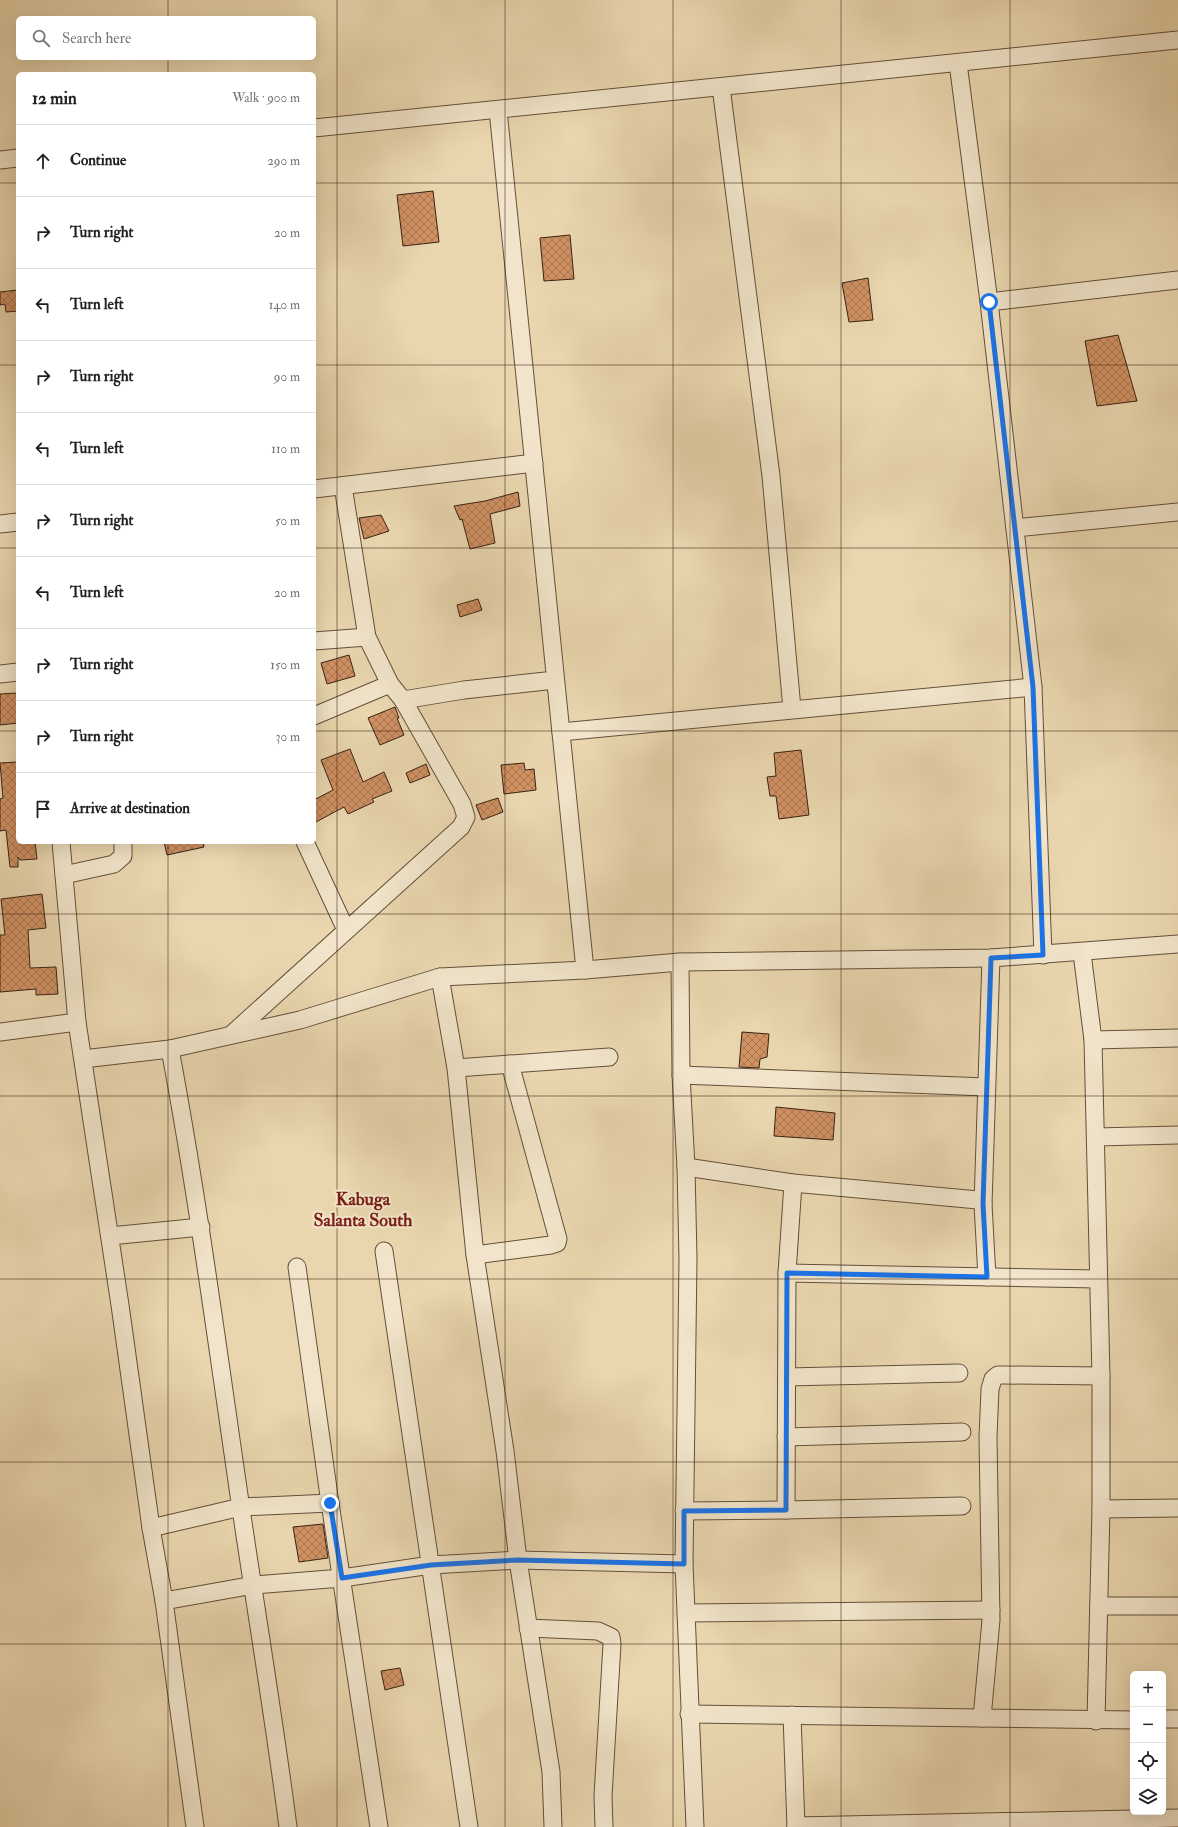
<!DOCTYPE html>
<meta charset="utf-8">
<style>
body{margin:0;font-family:"IM FELL Double Pica",serif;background:#f2f2f2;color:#222}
.controls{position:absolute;right:12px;bottom:12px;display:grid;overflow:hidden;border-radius:6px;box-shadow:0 4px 16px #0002}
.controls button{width:36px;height:36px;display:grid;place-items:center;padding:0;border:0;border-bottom:1px solid #e0e0e0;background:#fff;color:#222;font:20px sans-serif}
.stop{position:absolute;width:12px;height:12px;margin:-9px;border:3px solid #1a73e8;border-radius:50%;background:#fff}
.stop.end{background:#1a73e8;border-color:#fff;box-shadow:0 1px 4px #0008}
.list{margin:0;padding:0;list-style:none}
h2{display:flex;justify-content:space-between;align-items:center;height:52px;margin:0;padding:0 16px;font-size:17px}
h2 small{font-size:13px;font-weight:400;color:#767676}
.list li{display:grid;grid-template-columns:26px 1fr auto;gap:12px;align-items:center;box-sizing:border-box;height:72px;padding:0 16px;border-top:1px solid #e0e0e0}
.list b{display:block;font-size:15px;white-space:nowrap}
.list em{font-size:13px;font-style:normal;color:#767676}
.icon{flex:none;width:22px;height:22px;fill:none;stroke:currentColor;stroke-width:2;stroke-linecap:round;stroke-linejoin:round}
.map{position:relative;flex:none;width:1178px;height:1827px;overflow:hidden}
.search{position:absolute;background:#fff;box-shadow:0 4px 16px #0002;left:16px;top:16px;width:300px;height:44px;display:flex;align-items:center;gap:10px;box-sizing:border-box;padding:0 14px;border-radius:6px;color:#767676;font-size:15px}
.panel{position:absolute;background:#fff;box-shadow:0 4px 16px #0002;left:16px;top:72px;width:300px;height:772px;border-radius:6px}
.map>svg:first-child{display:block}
.building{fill:url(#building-cross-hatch);stroke:#382214}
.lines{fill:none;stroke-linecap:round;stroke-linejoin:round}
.minor-casing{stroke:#644f3a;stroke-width:19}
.minor{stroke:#f1e4ca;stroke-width:17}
.route{stroke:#1a73e8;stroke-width:5}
.grid{fill:none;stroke:#382214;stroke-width:1;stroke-opacity:0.55}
.labels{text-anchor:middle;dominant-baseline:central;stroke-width:4;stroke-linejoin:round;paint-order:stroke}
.district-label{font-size:18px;font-weight:bold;fill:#7a1f14;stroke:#f1e4ca}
</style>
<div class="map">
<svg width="1178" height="1827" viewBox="0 0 1178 1827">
<defs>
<pattern id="building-cross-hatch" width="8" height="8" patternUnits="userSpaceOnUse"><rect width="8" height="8" fill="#d09163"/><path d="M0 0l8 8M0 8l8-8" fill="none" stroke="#aa7650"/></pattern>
</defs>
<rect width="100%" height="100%" fill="#e9d6ae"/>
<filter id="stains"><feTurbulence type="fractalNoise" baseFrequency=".005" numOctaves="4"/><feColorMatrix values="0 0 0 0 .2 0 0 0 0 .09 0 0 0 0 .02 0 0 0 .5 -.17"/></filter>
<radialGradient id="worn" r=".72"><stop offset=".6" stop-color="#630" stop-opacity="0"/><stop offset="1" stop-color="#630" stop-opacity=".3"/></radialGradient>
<g class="building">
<path d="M433 191 439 242 403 246 397 195Z"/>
<path d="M570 235 574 279 544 281 540 238Z"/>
<path d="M868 278 873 320 849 322 842 283Z"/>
<path d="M18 290V311L6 312 5 304 0 305V292Z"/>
<path d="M1118 335 1137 401 1097 406 1085 341Z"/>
<path d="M518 492 520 506 490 514 495 543 470 549 462 519 460 520 454 506 485 501Z"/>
<path d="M381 515 389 531 364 539 359 518Z"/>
<path d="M478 599 482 610 460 617 457 605Z"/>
<path d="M349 655 355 676 327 684 321 663Z"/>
<path d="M18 693V723L0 725V694Z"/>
<path d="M395 707 399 718H397L404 735 380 745 368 718Z"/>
<path d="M350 749 363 782 384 772 392 791 372 799 374 802 348 814 344 807 314 823V800L333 790 321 760Z"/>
<path d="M801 750 809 815 779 819 776 796H770L767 777 776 776 774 753Z"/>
<path d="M18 762V842H35L37 859 20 860 18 857V867H10L6 830 0 831V799L3 798 0 763Z"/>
<path d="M524 763 525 770 534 769 536 790 504 794 501 765Z"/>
<path d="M426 764 430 775 410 783 406 773Z"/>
<path d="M498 798 503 812 482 820 476 805Z"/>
<path d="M164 842H203L204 847 167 855Z"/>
<path d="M42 894 46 928 28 930 30 968 56 967 58 994 36 995V989L0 992V935H5L1 899Z"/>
<path d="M742 1032 769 1034 767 1057 760 1059 759 1068 739 1067Z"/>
<path d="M776 1107 835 1113 833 1140 774 1136Z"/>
<path d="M323 1524 328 1558 299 1562 293 1527Z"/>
<path d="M400 1668 404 1685 385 1690 381 1671Z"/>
</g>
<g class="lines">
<g class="minor-casing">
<g id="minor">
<path d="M958 63 989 302 1033 687 1043 955"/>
<path d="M721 87 771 476 792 709"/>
<path d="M498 110 585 970"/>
<path d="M314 128 1178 40"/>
<path d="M0 160 18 158"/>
<path d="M989 302 1178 280"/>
<path d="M314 489 534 463"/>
<path d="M0 524 18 522"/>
<path d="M1015 528 1178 512"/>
<path d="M314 641 367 637"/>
<path d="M0 674 18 672"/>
<path d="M403 700 464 690 555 680"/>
<path d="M314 716 390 684"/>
<path d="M561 732 1033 687"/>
<path d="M61 842 77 1022 120 1305 151 1528 164 1601 195 1827"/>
<path d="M305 842 346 930"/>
<path d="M64 875 114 864 123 856V842"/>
<path d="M1082 953 1093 1040 1101 1376V1509L1096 1721"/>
<path d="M680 962 681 1075 686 1167 688 1259 684 1564 695 1827"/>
<path d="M440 977 456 1068 475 1255 505 1451 518 1560 551 1772 553 1827"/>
<path d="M0 1032 77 1022"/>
<path d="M232 1034 461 827 466 817 462 804 403 700 390 684 367 637 343 486"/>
<path d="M1093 1040 1178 1038"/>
<path d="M170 1049C198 1199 218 1351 240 1502 256 1611 274 1718 288 1827"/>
<path d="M83 1059 170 1049 300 1020 440 977 585 970 680 962 991 958 1178 944"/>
<path d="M456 1068 609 1057"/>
<path d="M681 1075 986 1087"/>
<path d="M1096 1137 1178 1135"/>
<path d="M686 1167 793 1183 978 1200 983 1204"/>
<path d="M110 1236 201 1227"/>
<path d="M384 1251 469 1827"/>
<path d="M475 1255 551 1245 557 1243 558 1239 510 1064"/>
<path d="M297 1267 330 1503 379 1827"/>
<path d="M787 1273 1097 1279"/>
<path d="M987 1277 983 1204 991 958"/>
<path d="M787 1377 959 1373"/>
<path d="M786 1437 962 1432"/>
<path d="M1101 1509 1178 1508"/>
<path d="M786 1510 787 1273 793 1183"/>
<path d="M684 1511 786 1510 962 1506"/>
<path d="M151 1528 241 1507 330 1503"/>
<path d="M164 1601 254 1585 342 1578 431 1565 518 1560 684 1564"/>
<path d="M1099 1606H1178"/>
<path d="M686 1613 991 1610"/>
<path d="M528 1628 598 1631 611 1637 612 1644 603 1796 604 1827"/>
<path d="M689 1714 1133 1720"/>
<path d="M792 1715 796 1827"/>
<path d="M982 1718 991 1620 988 1437 990 1389 993 1379 998 1375H1004L1101 1376"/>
<path d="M1163 1719H1178"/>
<path d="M796 1826 1178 1818"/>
</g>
</g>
<use href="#minor" class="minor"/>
</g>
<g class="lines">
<path class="route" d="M330 1503 342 1578 431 1565 518 1560 684 1564V1511L786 1510 787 1273 987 1277 983 1204 991 958 1043 955 1033 687 989 302"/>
</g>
<path class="grid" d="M168 0V18M337 0V1827M505 0V1827M673 0V1827M841 0V1827M1010 0V1827M168 58V74M0 183H18M314 183H1178M0 365H18M314 365H1178M0 548H18M314 548H1178M0 731H18M314 731H1178M168 842V1827M0 914H1178M0 1096H1178M0 1279H1178M0 1462H1178M0 1644H1178"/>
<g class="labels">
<g class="district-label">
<text x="363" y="1199">Kabuga<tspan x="363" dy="21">Salanta South</tspan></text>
</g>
</g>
<rect width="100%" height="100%" filter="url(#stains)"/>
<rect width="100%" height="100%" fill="url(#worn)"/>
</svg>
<div class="controls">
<button>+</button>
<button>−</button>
<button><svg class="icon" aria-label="locate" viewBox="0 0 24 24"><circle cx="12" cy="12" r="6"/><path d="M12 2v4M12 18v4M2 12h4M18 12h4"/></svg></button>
<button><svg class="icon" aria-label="layers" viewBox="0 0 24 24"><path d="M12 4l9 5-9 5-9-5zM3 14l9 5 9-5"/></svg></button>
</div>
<div class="stop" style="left:989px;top:302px"></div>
<div class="stop end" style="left:330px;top:1503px"></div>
<div class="search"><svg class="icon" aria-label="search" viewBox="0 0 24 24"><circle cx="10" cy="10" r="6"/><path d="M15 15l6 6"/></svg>Search here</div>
<section class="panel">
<h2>12 min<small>Walk · 900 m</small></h2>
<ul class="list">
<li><svg class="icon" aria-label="ahead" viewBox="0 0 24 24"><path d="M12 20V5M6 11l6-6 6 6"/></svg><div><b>Continue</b></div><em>290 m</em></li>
<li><svg class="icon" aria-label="right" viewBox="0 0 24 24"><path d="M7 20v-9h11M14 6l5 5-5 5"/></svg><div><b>Turn right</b></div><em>20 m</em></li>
<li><svg class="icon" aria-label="left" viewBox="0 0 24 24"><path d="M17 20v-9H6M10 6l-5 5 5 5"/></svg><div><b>Turn left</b></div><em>140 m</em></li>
<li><svg class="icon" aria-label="right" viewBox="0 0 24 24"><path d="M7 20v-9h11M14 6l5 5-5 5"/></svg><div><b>Turn right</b></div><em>90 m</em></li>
<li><svg class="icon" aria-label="left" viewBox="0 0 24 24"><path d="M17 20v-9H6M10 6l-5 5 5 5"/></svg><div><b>Turn left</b></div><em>110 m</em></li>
<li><svg class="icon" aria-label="right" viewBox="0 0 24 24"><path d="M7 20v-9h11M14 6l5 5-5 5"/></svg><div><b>Turn right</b></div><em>50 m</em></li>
<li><svg class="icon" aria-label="left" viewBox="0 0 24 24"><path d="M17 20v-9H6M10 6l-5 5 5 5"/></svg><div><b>Turn left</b></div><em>20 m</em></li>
<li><svg class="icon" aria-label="right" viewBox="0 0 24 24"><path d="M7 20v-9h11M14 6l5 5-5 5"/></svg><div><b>Turn right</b></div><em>150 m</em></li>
<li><svg class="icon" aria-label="right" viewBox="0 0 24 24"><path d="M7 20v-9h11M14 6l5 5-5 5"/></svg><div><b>Turn right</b></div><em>30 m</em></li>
<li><svg class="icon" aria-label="arrive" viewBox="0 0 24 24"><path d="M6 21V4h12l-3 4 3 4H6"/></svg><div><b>Arrive at destination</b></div></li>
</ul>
</section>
</div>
